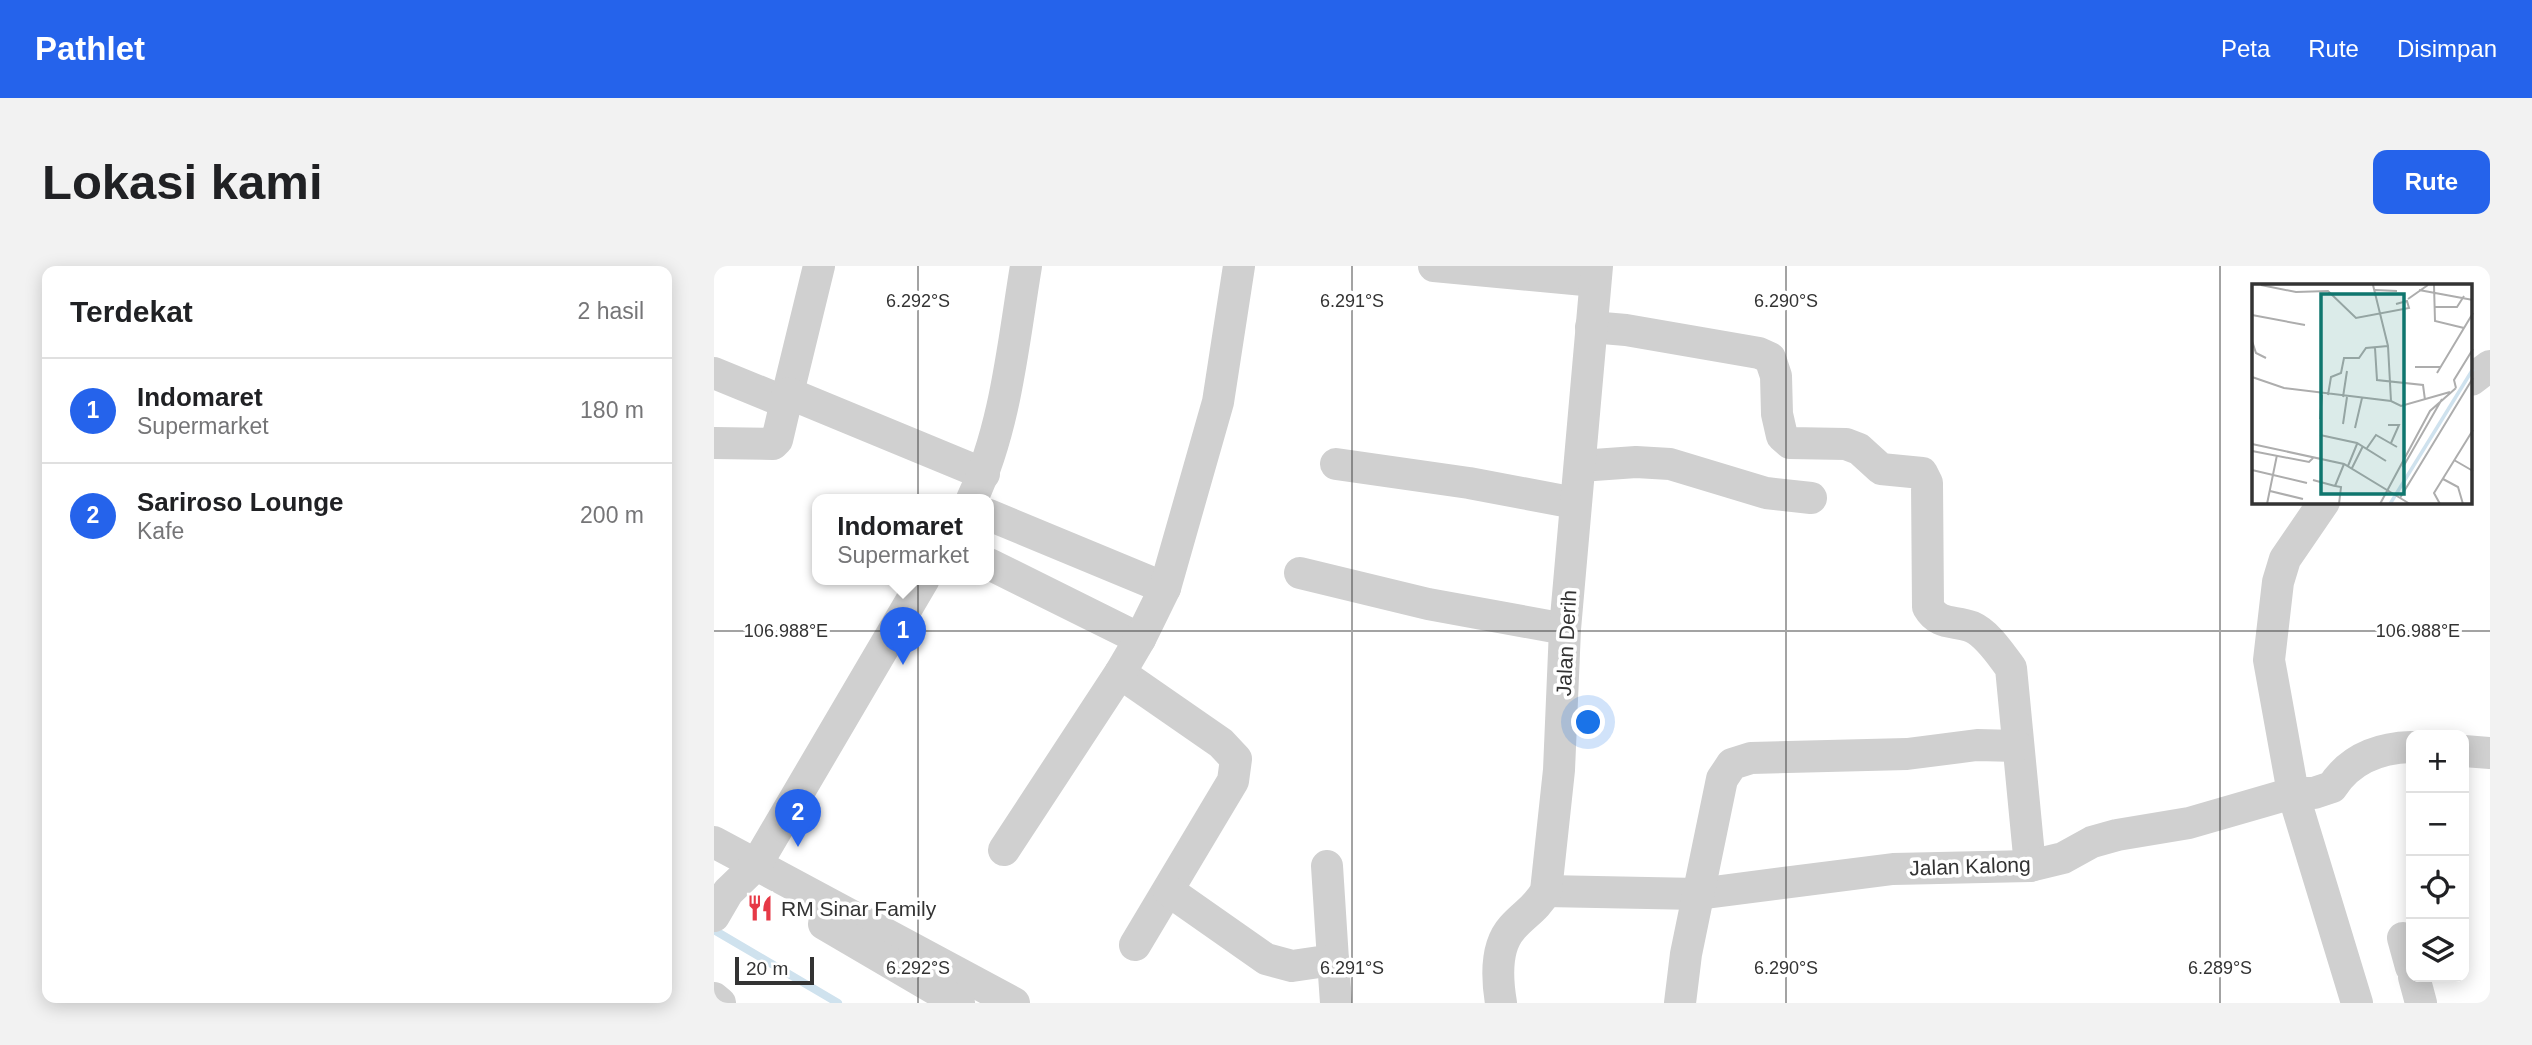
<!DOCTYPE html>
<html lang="id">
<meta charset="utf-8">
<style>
body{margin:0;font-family:Helvetica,sans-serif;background:#f2f2f2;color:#202124}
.controls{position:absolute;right:21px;bottom:21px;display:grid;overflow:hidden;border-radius:14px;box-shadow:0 4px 18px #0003}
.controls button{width:63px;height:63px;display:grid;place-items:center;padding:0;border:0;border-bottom:2px solid #e0e0e0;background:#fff;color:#202124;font:35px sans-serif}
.scale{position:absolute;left:21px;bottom:18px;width:79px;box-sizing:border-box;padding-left:7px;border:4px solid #333;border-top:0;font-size:19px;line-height:24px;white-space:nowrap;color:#333;-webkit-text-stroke:5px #fff;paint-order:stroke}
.you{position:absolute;left:875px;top:457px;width:24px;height:24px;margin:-18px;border:5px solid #fff;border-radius:50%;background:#1a73e8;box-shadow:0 0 0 10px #1a73e833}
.badge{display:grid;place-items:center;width:46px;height:46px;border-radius:50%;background:#2563eb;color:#fff;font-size:23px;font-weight:700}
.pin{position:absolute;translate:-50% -58px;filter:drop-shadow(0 2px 4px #0008)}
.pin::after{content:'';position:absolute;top:37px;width:24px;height:21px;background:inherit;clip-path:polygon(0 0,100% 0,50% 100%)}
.popup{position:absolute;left:98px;top:228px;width:182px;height:91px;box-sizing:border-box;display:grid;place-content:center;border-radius:14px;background:#fff;filter:drop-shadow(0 2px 5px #0005);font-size:23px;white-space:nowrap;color:#757577}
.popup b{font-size:26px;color:#202124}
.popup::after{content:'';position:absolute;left:50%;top:100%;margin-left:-14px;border:14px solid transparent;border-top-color:#fff}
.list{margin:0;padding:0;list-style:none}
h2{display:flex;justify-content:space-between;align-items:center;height:91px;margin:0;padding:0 28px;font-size:30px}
h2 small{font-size:23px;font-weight:400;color:#757577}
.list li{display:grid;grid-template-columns:46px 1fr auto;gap:21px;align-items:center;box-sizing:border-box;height:105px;padding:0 28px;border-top:2px solid #e0e0e0}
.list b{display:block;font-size:26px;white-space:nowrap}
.list p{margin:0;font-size:23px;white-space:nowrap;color:#757577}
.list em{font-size:23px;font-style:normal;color:#757577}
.icon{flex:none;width:38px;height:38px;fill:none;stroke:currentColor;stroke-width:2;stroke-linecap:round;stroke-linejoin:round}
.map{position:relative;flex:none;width:1776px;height:737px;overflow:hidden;border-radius:14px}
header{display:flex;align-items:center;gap:42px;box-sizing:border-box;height:98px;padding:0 35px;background:#2563eb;color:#fff}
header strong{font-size:33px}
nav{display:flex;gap:38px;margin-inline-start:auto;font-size:24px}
.intro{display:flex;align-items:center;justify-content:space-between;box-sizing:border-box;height:168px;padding:0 42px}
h1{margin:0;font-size:49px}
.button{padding:18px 32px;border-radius:14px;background:#2563eb;color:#fff;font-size:24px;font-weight:700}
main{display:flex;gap:42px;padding:0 42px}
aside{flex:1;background:#fff;border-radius:14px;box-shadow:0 4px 18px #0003}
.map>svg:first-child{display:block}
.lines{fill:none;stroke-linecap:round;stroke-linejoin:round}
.stream{stroke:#cfe2ee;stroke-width:8}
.minor{stroke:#d0d0d0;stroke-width:32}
.ticks{fill:none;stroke:#333;stroke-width:2;stroke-opacity:0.45}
.labels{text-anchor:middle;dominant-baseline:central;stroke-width:7;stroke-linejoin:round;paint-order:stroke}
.street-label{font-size:21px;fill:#333;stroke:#fff}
.poi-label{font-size:21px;fill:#333;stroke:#fff;text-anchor:start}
.inset-river{fill:none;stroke:#cfe2ee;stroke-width:3.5}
.inset-road{fill:none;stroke:#adadad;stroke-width:2}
.view{fill:#0f766e;fill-opacity:0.15;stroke:#0f766e;stroke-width:3.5}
.inset-edge{fill:none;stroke:#333;stroke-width:3.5}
.ticks-label{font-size:18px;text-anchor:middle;fill:#333;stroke:#fff;stroke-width:7;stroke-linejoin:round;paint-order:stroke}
</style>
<header>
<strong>Pathlet</strong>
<nav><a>Peta</a><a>Rute</a><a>Disimpan</a></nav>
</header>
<div class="intro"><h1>Lokasi kami</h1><a class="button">Rute</a></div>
<main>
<aside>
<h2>Terdekat<small>2 hasil</small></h2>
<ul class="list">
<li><span class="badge">1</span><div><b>Indomaret</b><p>Supermarket</p></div><em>180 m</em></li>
<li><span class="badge">2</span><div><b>Sariroso Lounge</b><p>Kafe</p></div><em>200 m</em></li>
</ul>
</aside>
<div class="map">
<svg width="1776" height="737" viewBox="0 0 1776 737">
<rect width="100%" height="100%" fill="#fff"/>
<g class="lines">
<path class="stream" d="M0 664 124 737"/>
<g class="minor">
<path d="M720 0 881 15"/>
<path d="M877 61 912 64 1045 87 1056 92 1062 110 1063 148 1068 170 1076 177 1132 178 1145 183 1167 203 1208 207 1213 217 1214 341C1225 360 1240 354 1258 361 1274 368 1287 389 1297 402L1316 600"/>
<path d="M0 107 71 136"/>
<path d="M1757 114 1776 100"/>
<path d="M74 127 105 0"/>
<path d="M0 177 59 178 63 174 74 127 270 208"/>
<path d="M622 198 755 217 861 237"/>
<path d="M866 200 922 196 956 198 1052 227 1097 232"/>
<path d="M258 233C292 161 299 78 312 0"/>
<path d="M1610 236 1571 293 1564 316 1555 394 1579 527 1643 737"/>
<path d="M275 249 451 322"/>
<path d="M275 298 426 373"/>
<path d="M586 307 714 338 851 363"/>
<path d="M406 407 507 477 522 493 519 515 421 679"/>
<path d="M1750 485 1776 487"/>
<path d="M0 576 300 737"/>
<path d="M290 584 406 407 426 373 451 322 504 136 525 0"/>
<path d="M455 625 552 693 578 700 619 694 613 600"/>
<path d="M832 625 984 628 1179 603 1316 600 1349 592 1378 576 1403 569 1475 557 1579 527H1600L1618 521C1636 493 1664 482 1697 481"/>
<path d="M0 650 14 626 42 599 210 313"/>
<path d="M110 658 245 737"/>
<path d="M1689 672 1697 701"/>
<path d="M619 694 622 737"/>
<path d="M1700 711 1707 737"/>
<path d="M0 732 6 737"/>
<path d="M787 737C783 713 781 681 798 662 810 648 822 643 832 625L845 504 851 363 883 0"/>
<path d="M966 737 972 688 1008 513 1018 498 1037 492 1193 488 1263 479 1303 480"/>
</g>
</g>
<path class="ticks" d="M204 0V737M638 0V737M1072 0V737M1506 0V737M0 365H1776"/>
<defs>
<g id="restaurant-bare" transform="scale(2.1)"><path d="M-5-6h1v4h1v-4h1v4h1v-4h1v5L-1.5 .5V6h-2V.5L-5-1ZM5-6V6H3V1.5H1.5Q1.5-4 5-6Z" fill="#e63946" stroke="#fff" stroke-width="2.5" paint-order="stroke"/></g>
</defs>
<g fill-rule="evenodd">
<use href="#restaurant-bare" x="46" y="642"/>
</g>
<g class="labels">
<g class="street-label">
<text transform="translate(852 377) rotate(-87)">Jalan Derih</text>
<text transform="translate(1256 600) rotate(-2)">Jalan Kalong</text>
</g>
<g class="poi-label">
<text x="67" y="642">RM Sinar Family</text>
</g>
</g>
<g transform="translate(1538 18)">
<rect width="220" height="220" fill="#fff"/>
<path class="inset-river" d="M138 220 221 85"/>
<path class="inset-road" d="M9 1 44 8 76 7 104 34 157 24 155 17 144 20M121 1 136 62 139 117M182 1 183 37 212 44M123 6 145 7M167 6 221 16M156 15 176 1M182 23H205L212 12M0 31 53 41M0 57 4 69 14 74M123 64 125 96 171 101 173 116M163 83H189M185 89 221 29M0 93 32 104 139 117 149 122 198 108M204 104 202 96 221 65M76 111 79 93 89 89 92 74H107L114 64 136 62M91 113 95 87M68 135 70 111M91 140 95 113M136 141H147L139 159M103 144 110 114M68 151 105 159 134 177M0 160 92 180 158 220M115 164 124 151 145 163M0 167 57 178 61 174M202 176 221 187M96 182 105 160M151 183 190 115M100 184 111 162M0 186 55 199M191 195 206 203 211 220M61 196 83 202M18 207 51 215M148 214 221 94M15 220 25 171M87 220 89 203 83 202 92 180M128 220 178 127 204 104M188 220 182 209 221 146"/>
<path class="view" d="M69 10H152V210H69Z"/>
<rect width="220" height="220" class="inset-edge"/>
</g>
<g class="ticks-label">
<text x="204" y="41">6.292°S</text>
<text x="638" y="41">6.291°S</text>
<text x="1072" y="41">6.290°S</text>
<text x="1704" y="371">106.988°E</text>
<text x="72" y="371">106.988°E</text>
<text x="204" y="708">6.292°S</text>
<text x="638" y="708">6.291°S</text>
<text x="1072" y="708">6.290°S</text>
<text x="1506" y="708">6.289°S</text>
</g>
</svg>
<div class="controls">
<button>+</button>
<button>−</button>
<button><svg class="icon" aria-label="locate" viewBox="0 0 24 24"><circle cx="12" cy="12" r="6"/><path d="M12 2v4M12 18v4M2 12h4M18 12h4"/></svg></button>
<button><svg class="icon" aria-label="layers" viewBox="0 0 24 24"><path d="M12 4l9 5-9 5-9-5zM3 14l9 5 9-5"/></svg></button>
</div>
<div class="scale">20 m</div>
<div class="you"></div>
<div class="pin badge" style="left:189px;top:399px">1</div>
<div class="popup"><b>Indomaret</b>Supermarket</div>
<div class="pin badge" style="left:84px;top:581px">2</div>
</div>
</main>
